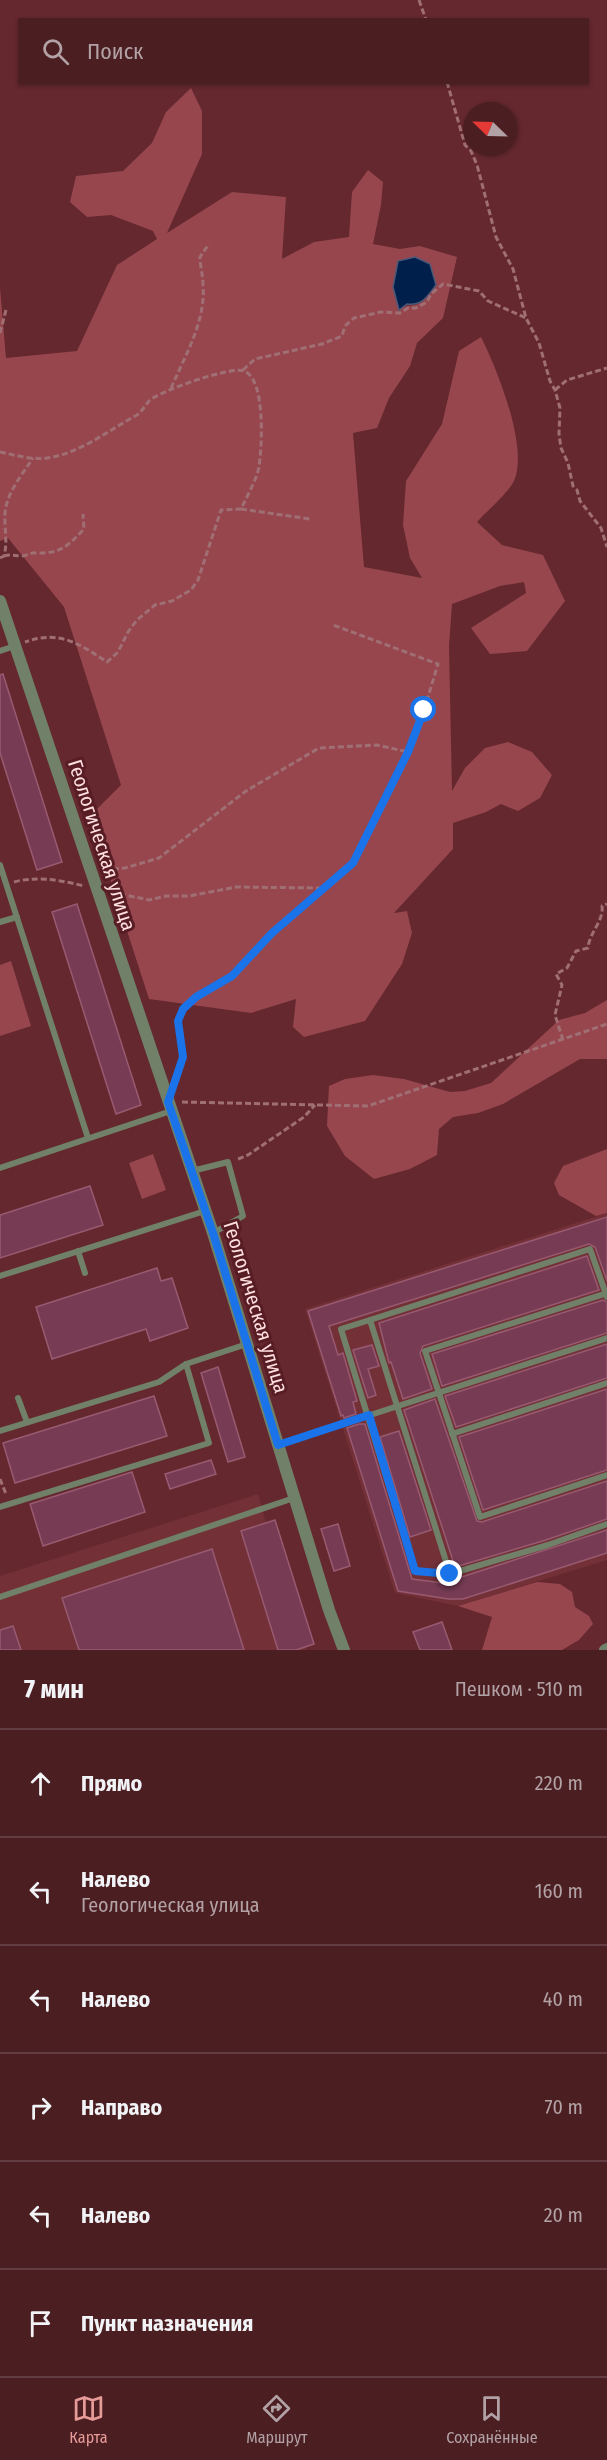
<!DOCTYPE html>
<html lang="ru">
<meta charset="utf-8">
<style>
body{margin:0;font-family:"Fira Sans Condensed",sans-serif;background:#552b2f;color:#f1f3f6}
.compass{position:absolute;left:463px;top:102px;width:54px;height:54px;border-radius:50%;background:#4b1e22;box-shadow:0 2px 4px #0004;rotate:293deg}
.stop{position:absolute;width:18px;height:18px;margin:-14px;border:4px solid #1a73e8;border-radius:50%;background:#fff}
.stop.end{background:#1a73e8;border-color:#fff;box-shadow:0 2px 6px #0008}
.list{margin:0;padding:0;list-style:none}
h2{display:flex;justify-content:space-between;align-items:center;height:78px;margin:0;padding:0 24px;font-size:26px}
h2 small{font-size:20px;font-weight:400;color:#b2a2a5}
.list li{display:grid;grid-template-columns:39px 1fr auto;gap:18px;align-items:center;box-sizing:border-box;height:108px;padding:0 24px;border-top:2px solid #623c40}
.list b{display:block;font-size:22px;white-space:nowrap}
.list p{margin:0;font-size:20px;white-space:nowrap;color:#b2a2a5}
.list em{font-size:20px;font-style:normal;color:#b2a2a5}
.icon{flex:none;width:33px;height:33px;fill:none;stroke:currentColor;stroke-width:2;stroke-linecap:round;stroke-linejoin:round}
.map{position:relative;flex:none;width:607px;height:1650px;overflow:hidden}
.search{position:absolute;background:#4b1e22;box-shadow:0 2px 4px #0004;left:18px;right:18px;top:18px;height:66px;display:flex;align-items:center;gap:15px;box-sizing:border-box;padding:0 21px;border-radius:0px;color:#b2a2a5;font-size:22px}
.sheet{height:726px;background:#4b1e22}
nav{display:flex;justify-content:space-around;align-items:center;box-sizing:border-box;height:84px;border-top:2px solid #623c40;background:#4b1e22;font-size:16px;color:#b2a2a5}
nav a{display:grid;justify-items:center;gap:3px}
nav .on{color:#e69b98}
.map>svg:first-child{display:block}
.built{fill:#733037}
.green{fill:#97464e;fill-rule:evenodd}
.water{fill:#001f4b;stroke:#4c5978;stroke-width:1.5}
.building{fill:#773c54;stroke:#985a71;stroke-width:1.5}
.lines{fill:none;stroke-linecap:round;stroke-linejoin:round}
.path{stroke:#a06f73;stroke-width:3;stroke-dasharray:6 3;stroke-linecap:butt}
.lane{stroke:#708069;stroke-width:6}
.street{stroke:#708069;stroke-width:12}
.route{stroke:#1a73e8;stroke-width:8}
.labels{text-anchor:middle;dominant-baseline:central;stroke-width:6;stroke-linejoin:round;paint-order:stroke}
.street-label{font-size:20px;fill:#ffe0e1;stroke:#581d24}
</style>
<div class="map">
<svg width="607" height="1650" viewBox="0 0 607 1650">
<rect width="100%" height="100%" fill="#64282e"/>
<g class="built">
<path d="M607 1213V1560L458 1606 395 1593 305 1309Z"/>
<path d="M258 1494 266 1523 275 1520 314 1644 306 1647V1650H0V1576Z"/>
</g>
<g class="green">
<path d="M191 88 202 111V154L167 233 232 192 286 197 282 259 314 242 349 237 352 192 368 170 383 182 381 205 373 244 400 249 420 246 457 257 443 318 417 343 410 366 389 398 377 428 353 433 364 567 422 578 410 558 403 525 406 481 442 424 459 351 481 337C497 369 529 447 514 481 508 493 486 512 477 522L502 545 543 555 565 601 527 651 490 654 471 628 526 593 524 582 500 586 452 604 449 646 452 791 465 768 485 748 508 742 532 752 552 775 540 798 518 811 501 804 486 812 453 823V849L394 913 407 911 412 933 402 964 365 1021 304 1037 293 1027 296 999 251 1013 149 999 90 816 121 785 64 607 8 538 0 541V288L6 358 77 351 117 265 157 239 153 231 111 215 87 217 70 202 76 176 123 171 152 143 166 112ZM433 278 436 285C431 292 426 301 418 304 410 307 408 304 399 309L393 287Z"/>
<path d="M11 961 31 1026 0 1036V965Z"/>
<path d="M607 1000V1059H580L503 1104 478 1113 453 1117 439 1129 437 1155 410 1169 374 1179 345 1156 327 1126 329 1086 345 1079 373 1075 404 1079 450 1092 465 1091 491 1083 559 1020 585 1013Z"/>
<path d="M607 1149V1213L596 1216 559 1195 554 1183 563 1166Z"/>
<path d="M153 1154 166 1190 142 1199 129 1163Z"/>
<path d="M537 1582 560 1584 572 1592 575 1607 589 1616 593 1624 579 1640 562 1650H482L492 1617 458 1606Z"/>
</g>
<path class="water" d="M415 257 430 264 436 285C427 297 422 306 407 304L399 310 393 287 398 261Z"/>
<g class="building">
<path d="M3 674 62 862 37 870 0 753V675Z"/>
<path d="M77 904 141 1105 116 1114 52 912Z"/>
<path d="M90 1186 103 1225 0 1258V1215Z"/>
<path d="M607 1217V1281L595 1247 589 1244 329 1326 338 1355 343 1353 357 1401 353 1402 356 1414 344 1418 343 1415 341 1416 308 1311Z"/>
<path d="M587 1256 599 1290 423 1346 420 1353 432 1389 403 1399 391 1362 389 1363 379 1323Z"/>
<path d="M157 1268 161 1281 172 1278 188 1328 150 1341 146 1329 52 1359 36 1307Z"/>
<path d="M603 1300 607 1302V1333L442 1386 432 1354Z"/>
<path d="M607 1344V1378L456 1427 445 1396Z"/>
<path d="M372 1345 379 1366 368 1369 376 1395 368 1398 353 1350Z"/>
<path d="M218 1367 245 1457 228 1462 201 1373Z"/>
<path d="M607 1389V1470L483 1510 459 1437Z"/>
<path d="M154 1396 167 1436 15 1483 3 1443Z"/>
<path d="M435 1399 477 1521 482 1522 607 1481V1519L546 1540 455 1567 404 1410Z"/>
<path d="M359 1424H365L412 1579 443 1583 607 1530V1553L463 1599H448L398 1591 347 1428Z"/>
<path d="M399 1431 431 1530 410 1537 380 1437Z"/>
<path d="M211 1460 216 1474 170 1489 165 1474Z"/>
<path d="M132 1472 145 1512 43 1546 30 1504Z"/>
<path d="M275 1520 314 1644 296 1650H278L241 1531Z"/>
<path d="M338 1524 350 1566 334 1571 321 1529Z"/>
<path d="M212 1549 244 1650H79L62 1598Z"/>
<path d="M442 1622 452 1650H420L413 1632Z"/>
<path d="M13 1626 21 1650H0V1630Z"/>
</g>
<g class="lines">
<g class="path">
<path d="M419 0 426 20"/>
<path d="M447 82 465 145 471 151 477 165 496 237 513 269 526 318 539 343 550 381 555 390 560 408 559 434 561 448 568 463 573 486 577 490 580 501 601 528 607 547"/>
<path d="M0 333 6 310"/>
<path d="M243 370 255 359 322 344 342 336 345 326 354 318 381 312 400 313 408 308H416L427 302 431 294 443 284 479 291 488 301 526 318"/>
<path d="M171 388C185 356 206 321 203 285 203 275 200 266 200 257L209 244"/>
<path d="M555 390 567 380 607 368"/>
<path d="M0 452C15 455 31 460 47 458 79 454 109 430 137 415 142 411 145 406 149 401 159 391 231 366 244 371 266 379 262 447 259 467 256 481 247 496 241 509L221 510 198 580 191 590 172 601 155 605 137 620 128 632 118 652 107 662C78 643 60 630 25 642"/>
<path d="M241 509 310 519"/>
<path d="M4 556C11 554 15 556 22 556 27 556 31 552 36 553 60 554 68 546 84 529L83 514"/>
<path d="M0 558 4 556C8 542 4 527 5 513 7 492 22 475 33 458"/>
<path d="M104 870 125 868 159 858 246 791 319 748 377 745 408 752"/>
<path d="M14 882C36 876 61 880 84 886"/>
<path d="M111 892 149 900 166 896H189L236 887 320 888"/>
<path d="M563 1040 555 1015 562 985 556 974 567 968 576 951 588 948C589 933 604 921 602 906L607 904"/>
<path d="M176 1081 182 1057 178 1021 183 1009 196 997 232 976 272 933 353 863 408 752 424 710 438 664 333 625"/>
<path d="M182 1102 368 1106 607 1024"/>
<path d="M238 1159 248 1155 304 1117 315 1105"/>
<path d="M0 1479 6 1494"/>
</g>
<g class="lane">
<path d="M0 651 15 646"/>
<path d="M0 865 88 1138"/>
<path d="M0 922 17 917"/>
<path d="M0 1168 171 1111"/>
<path d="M192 1171 228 1162 243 1216 213 1233"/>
<path d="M78 1251 85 1273"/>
<path d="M0 1276 205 1211"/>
<path d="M607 1293 425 1351 480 1517 607 1475"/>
<path d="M607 1297 590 1249 370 1320 450 1574 548 1545 607 1524"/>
<path d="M370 1320 341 1329 415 1571 450 1574"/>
<path d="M18 1398 27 1422"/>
<path d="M0 1431 159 1382 186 1364 247 1344"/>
<path d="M452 1434 607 1383"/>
<path d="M278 1445 607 1338"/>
<path d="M0 1507 209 1443 186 1364"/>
<path d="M0 1597 294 1498"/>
</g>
<g class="street">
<path d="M0 601 213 1233 329 1610 344 1650"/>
<path d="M605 1650 607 1649"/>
</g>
</g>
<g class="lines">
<path class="route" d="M424 710 408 752 353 863 272 933 232 976 196 997 183 1009 178 1021 183 1057 168 1102 213 1233 278 1445 369 1415 415 1571 450 1574"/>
</g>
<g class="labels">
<g class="street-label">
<text transform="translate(102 845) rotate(72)">Геологическая улица</text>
<text transform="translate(256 1307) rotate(73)">Геологическая улица</text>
</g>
</g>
</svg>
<svg class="compass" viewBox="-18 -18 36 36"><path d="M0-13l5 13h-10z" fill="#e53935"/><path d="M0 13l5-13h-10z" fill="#b2a2a5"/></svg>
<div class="stop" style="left:424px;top:710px"></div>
<div class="stop end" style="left:450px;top:1574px"></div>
<div class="search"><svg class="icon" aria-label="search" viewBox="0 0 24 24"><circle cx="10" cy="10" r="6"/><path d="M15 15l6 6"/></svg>Поиск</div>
</div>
<section class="sheet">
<h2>7 мин<small>Пешком · 510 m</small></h2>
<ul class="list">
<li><svg class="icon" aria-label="ahead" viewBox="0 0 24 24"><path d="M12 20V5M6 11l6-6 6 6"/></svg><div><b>Прямо</b></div><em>220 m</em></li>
<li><svg class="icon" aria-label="left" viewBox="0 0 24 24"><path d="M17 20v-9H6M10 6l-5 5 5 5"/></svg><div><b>Налево</b><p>Геологическая улица</p></div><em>160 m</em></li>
<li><svg class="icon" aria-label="left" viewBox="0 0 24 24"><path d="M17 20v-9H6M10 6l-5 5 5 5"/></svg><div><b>Налево</b></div><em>40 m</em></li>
<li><svg class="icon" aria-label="right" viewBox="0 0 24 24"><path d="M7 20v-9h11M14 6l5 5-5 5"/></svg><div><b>Направо</b></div><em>70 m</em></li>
<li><svg class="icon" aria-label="left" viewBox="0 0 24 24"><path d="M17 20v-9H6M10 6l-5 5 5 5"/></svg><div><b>Налево</b></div><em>20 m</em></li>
<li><svg class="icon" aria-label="arrive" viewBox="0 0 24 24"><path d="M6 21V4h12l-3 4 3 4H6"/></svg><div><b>Пункт назначения</b></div></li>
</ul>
</section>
<nav>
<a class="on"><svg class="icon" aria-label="map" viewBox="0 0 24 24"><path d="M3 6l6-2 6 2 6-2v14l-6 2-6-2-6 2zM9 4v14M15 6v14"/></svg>Карта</a>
<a><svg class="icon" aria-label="directions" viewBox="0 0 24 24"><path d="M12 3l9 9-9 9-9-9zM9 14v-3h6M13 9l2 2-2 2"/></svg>Маршрут</a>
<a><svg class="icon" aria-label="saved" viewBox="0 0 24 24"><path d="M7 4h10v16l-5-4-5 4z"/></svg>Сохранённые</a>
</nav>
